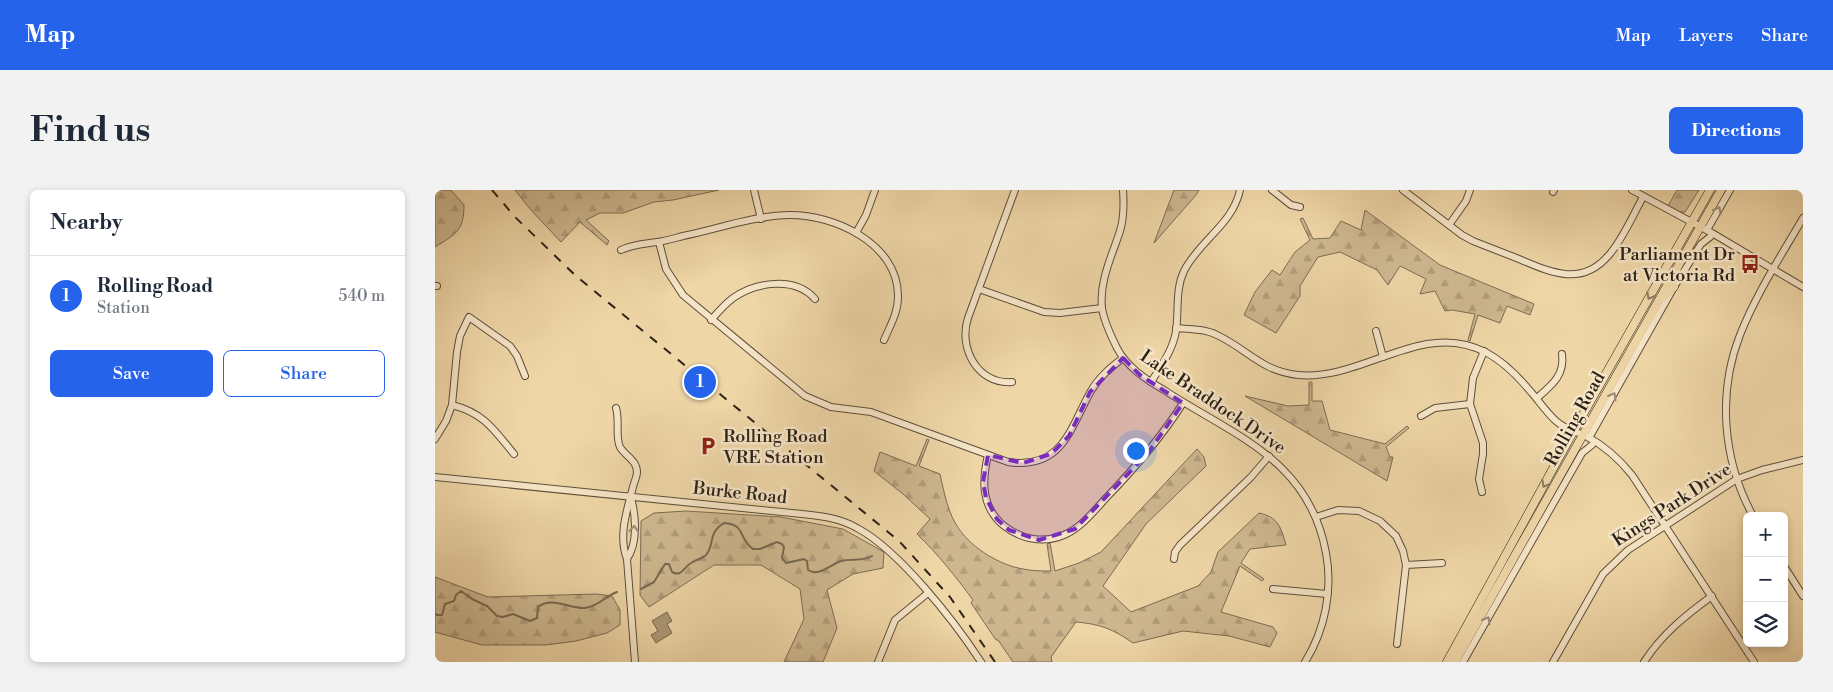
<!DOCTYPE html>
<meta charset="utf-8">
<style>
body{margin:0;font-family:"Libre Bodoni",serif;background:#f2f2f3;color:#1f2937}
.controls{position:absolute;right:15px;bottom:15px;display:grid;overflow:hidden;border-radius:8px;box-shadow:0 2px 8px #0003}
.controls button{width:45px;height:45px;display:grid;place-items:center;padding:0;border:0;border-bottom:1px solid #e0e1e3;background:#fff;color:#1f2937;font:25px sans-serif}
.you{position:absolute;left:700px;top:260px;width:18px;height:18px;margin:-12px;border:4px solid #fff;border-radius:50%;background:#1a73e8;box-shadow:0 0 0 8px #1a73e833}
.badge{display:grid;place-items:center;width:32px;height:32px;border-radius:50%;background:#2563eb;color:#fff;font-size:16px;font-weight:700}
.pin{position:absolute;translate:-50% -50%;border:2px solid #fff;box-shadow:0 1px 5px #0006}
.list{margin:0;padding:0;list-style:none}
h2{display:flex;justify-content:space-between;align-items:center;height:65px;margin:0;padding:0 20px;font-size:21px}
h2 small{font-size:16px;font-weight:400;color:#747a83}
.list li{display:grid;grid-template-columns:32px 1fr auto;gap:15px;align-items:center;box-sizing:border-box;height:80px;padding:0 20px;border-top:1px solid #e0e1e3}
.list b{display:block;font-size:19px;white-space:nowrap}
.list p{margin:0;font-size:16px;white-space:nowrap;color:#747a83}
.list em{font-size:16px;font-style:normal;color:#747a83}
.actions{display:flex;gap:10px;padding:15px 20px}
.actions a{flex:1;padding:11px 0;border:1px solid #2563eb;border-radius:8px;text-align:center;font-size:18px;color:#2563eb}
.actions .main{background:#2563eb;color:#fff}
.icon{flex:none;width:28px;height:28px;fill:none;stroke:currentColor;stroke-width:2;stroke-linecap:round;stroke-linejoin:round}
.map{position:relative;flex:none;width:1368px;height:472px;overflow:hidden;border-radius:8px}
header{display:flex;align-items:center;gap:30px;box-sizing:border-box;height:70px;padding:0 25px;background:#2563eb;color:#fff}
header strong{font-size:24px}
nav{display:flex;gap:28px;margin-inline-start:auto;font-size:18px}
.intro{display:flex;align-items:center;justify-content:space-between;box-sizing:border-box;height:120px;padding:0 30px}
h1{margin:0;font-size:35px}
.button{padding:12px 22px;border-radius:8px;background:#2563eb;color:#fff;font-size:18px;font-weight:700}
main{display:flex;gap:30px;padding:0 30px}
aside{flex:1;background:#fff;border-radius:8px;box-shadow:0 2px 8px #0003}
.map>svg:first-child{display:block}
.forest{fill:url(#forest-firs);stroke:#7c6c53}
.water{fill:#ac9976;stroke:#786950}
.lines{fill:none;stroke-linecap:round;stroke-linejoin:round}
.stream{stroke:#786950;stroke-width:2}
.minor-casing{stroke:#5c4f3b;stroke-width:8}
.major-casing{stroke:#2b2217;stroke-width:9}
.minor{stroke:#f5e4c6;stroke-width:6}
.major{stroke:#efd6a7;stroke-width:8}
.rail{stroke:#2b2217;stroke-width:2;stroke-dasharray:9 9;stroke-linecap:butt}
.oneway{stroke:#9a8d77}
.oneway2{stroke:#8d7c5f}
.marked{fill:#7b2cbf;fill-opacity:0.2;stroke:#7b2cbf;stroke-width:4;stroke-dasharray:10 6;stroke-linejoin:round}
.labels{text-anchor:middle;dominant-baseline:central;stroke-width:5;stroke-linejoin:round;paint-order:stroke}
.poi-label{font-size:18px;fill:#2b2217;stroke:#f5e4c6;text-anchor:end}
.street-label{font-size:18px;fill:#2b2217;stroke:#f5e4c6}
</style>
<header>
<strong>Map</strong>
<nav><a>Map</a><a>Layers</a><a>Share</a></nav>
</header>
<div class="intro"><h1>Find us</h1><a class="button">Directions</a></div>
<main>
<aside>
<h2>Nearby<small></small></h2>
<ul class="list">
<li><span class="badge">1</span><div><b>Rolling Road</b><p>Station</p></div><em>540 m</em></li>
</ul>
<div class="actions"><a class="main">Save</a><a>Share</a></div>
</aside>
<div class="map">
<svg width="1368" height="472" viewBox="0 0 1368 472">
<defs>
<pattern id="forest-firs" width="22" height="20" patternUnits="userSpaceOnUse" patternTransform="scale(1.25)"><rect width="22" height="20" fill="#ceb78f"/><path d="M5 1l3.5 6h-7zM16 11l3.5 6h-7z" fill="#b19d7b"/></pattern>
</defs>
<rect width="100%" height="100%" fill="#efd6a7"/>
<filter id="stains"><feTurbulence type="fractalNoise" baseFrequency=".004" numOctaves="4"/><feColorMatrix values="0 0 0 0 .2 0 0 0 0 .09 0 0 0 0 .02 0 0 0 .5 -.17"/></filter>
<radialGradient id="worn" r=".72"><stop offset=".6" stop-color="#630" stop-opacity="0"/><stop offset="1" stop-color="#630" stop-opacity=".3"/></radialGradient>
<g class="forest">
<path d="M0 0H16L29 15C29 41 21 44 0 57Z"/>
<path d="M80 0H284L238 10 219 12 188 23H165L151 30 174 51 172 55 145 32 126 52 96 20Z"/>
<path d="M739 0H764L761 5 719 53Z"/>
<path d="M1242 0H1264L1250 22H1243L1233 16Z"/>
<path d="M930 20 1005 75 1099 114 1095 125 1072 116 1065 133 1043 125 1035 151 1033 150 1040 124 1017 120 1010 121 1000 101 985 104 991 89 965 76 953 95 942 80 905 62 883 67 865 96V106L841 143 809 125 820 102 837 80 845 85 860 62 875 50 865 29 868 28 878 49 895 48 906 31 926 40Z"/>
<path d="M874 192H877V211H887L895 240 950 254 972 236 974 238 951 257 955 267H958L952 291 810 206 853 216 874 215Z"/>
<path d="M492 249 494 250 484 276 505 284C509 302 513 324 524 339 538 359 565 375 588 379 597 381 607 381 616 381L612 354 615 353 620 381 644 373 666 362 762 259 769 267 771 276 711 334 668 396 696 422 763 396 776 382 783 362 824 323C843 327 846 337 851 355L815 359 806 373 829 389 827 391 805 376 786 422 838 437 842 443 835 457 794 446 748 441 698 453C678 439 665 434 641 432L616 467 617 472H578L563 450H561L536 413 538 410C521 387 503 364 482 344L495 329 468 304 439 281 445 262 481 276Z"/>
<path d="M251 321 346 327 408 339 449 362 448 378 418 384 392 400 402 438 388 472H349L369 429 365 399 326 375H279L214 417 205 405 206 331 219 323Z"/>
<path d="M0 387 53 407 161 404 177 406 185 420V435L172 443 141 451 111 455H47L0 442Z"/>
</g>
<path class="water" d="M232 422 237 431 232 434 237 443 221 453 216 445 223 441 217 431Z"/>
<g class="lines">
<g class="stream">
<path d="M206 399 219 392 230 374H234L237 382C247 387 248 378 256 373 260 370 266 369 270 366 281 356 271 344 289 333 311 334 303 349 318 359H325L342 352 347 354 349 357 347 368 351 373 369 369 372 371 373 380C384 387 395 375 406 371 416 368 428 372 437 366"/>
<path d="M0 424 2 425H7L10 414 19 411 21 405 26 401 37 409 52 416 62 426 68 427 78 424 95 431 102 428 103 417C117 406 134 419 150 418 162 417 171 406 182 402"/>
</g>
<g class="minor-casing">
<g id="minor">
<path d="M319 0 326 29"/>
<path d="M688 0C689 14 689 28 685 41 677 66 664 91 667 118 669 132 676 146 682 158 692 177 710 189 729 200 799 246 874 269 891 363 898 400 890 440 870 472"/>
<path d="M837 0 856 15 865 17"/>
<path d="M968 0 1027 45 1038 51C1053 57 1069 63 1084 69 1115 82 1146 97 1173 66 1187 51 1198 25 1208 7"/>
<path d="M1197 0 1277 43 1368 97"/>
<path d="M1118 2 1119 0"/>
<path d="M1014 35 1031 11 1035 0"/>
<path d="M1272 40 1295 0"/>
<path d="M421 43 431 25 440 0"/>
<path d="M224 52 231 79 248 105 370 206 396 217 436 222 573 272C628 280 635 238 656 201 664 187 675 178 688 168"/>
<path d="M186 60C198 54 210 54 222 52 231 51 240 48 248 46 282 39 318 26 353 25 399 24 464 54 463 107 463 123 455 136 449 150"/>
<path d="M0 96H2"/>
<path d="M544 99 609 122 625 123 667 118"/>
<path d="M276 130C283 122 290 114 298 108 321 92 360 86 380 109"/>
<path d="M741 138C755 139 770 139 782 145 812 159 826 181 863 185 908 189 948 162 992 154 1038 146 1068 168 1096 202 1104 211 1111 222 1121 231 1131 240 1140 241 1151 246 1168 255 1185 270 1197 285L1319 472"/>
<path d="M941 141 948 167"/>
<path d="M577 192C543 195 523 158 533 128L580 0"/>
<path d="M716 192C726 176 738 160 741 141 744 121 740 100 749 81 764 51 798 34 805 0"/>
<path d="M1102 208C1117 195 1130 185 1127 164"/>
<path d="M17 215C49 223 59 240 79 264"/>
<path d="M181 218C185 231 180 246 185 257 190 266 202 270 202 282 202 287 199 292 198 297 192 320 183 346 192 369L200 472"/>
<path d="M986 226 1000 218 1035 214"/>
<path d="M1154 248 1239 97 1266 54 1275 47"/>
<path d="M0 249 11 231 17 215 22 162 25 146 34 127 75 156 82 166 90 186"/>
<path d="M553 265C547 291 546 316 568 335 585 349 608 354 629 345 646 338 659 321 671 308 700 278 726 248 748 213"/>
<path d="M0 287 367 324C386 326 405 328 422 338 464 360 520 432 546 472"/>
<path d="M1047 302 1044 289 1048 264V253L1035 214 1038 188 1049 161"/>
<path d="M1318 326C1288 271 1282 204 1305 145 1321 104 1346 66 1368 28"/>
<path d="M881 327 903 320 924 321 945 331 961 346 968 361 971 375 962 454"/>
<path d="M192 369C203 353 201 326 196 308"/>
<path d="M739 369 740 362 745 355 816 287 834 266"/>
<path d="M971 375 1007 373"/>
<path d="M1349 376 1368 406"/>
<path d="M838 399 892 404"/>
<path d="M443 472 460 430 493 403"/>
<path d="M1028 472 1147 263 1157 255"/>
<path d="M1118 472 1168 384 1193 360 1302 289 1327 280 1368 270"/>
<path d="M1209 472C1227 444 1251 425 1277 406"/>
</g>
</g>
<g class="major-casing">
<g id="major">
<path d="M1229 106 1239 97"/>
<path d="M1012 472 1138 242 1275 0"/>
<path d="M1020 472 1286 0"/>
</g>
</g>
<use href="#minor" class="minor"/>
<use href="#major" class="major"/>
<path class="rail" d="M57 0 80 27 141 86 464 351 515 407 560 472"/>
</g>
<defs><path id="oneway-chevron" d="M-2-3.5L2.5 0L-2 3.5" fill="none" stroke-width="1.6" stroke-linecap="round" stroke-linejoin="round" transform="scale(1.25)"/></defs>
<g class="oneway">
<use href="#oneway-chevron" transform="translate(1283 20) rotate(-61)"/>
<use href="#oneway-chevron" transform="translate(1178 206) rotate(-60)"/>
<use href="#oneway-chevron" transform="translate(199 339) rotate(-86)"/>
<use href="#oneway-chevron" transform="translate(1052 430) rotate(-60)"/>
</g>
<g class="oneway2">
<use href="#oneway-chevron" transform="translate(1215 106) rotate(119)"/>
<use href="#oneway-chevron" transform="translate(1110 294) rotate(119)"/>
</g>
<path class="marked" d="M688 168 705 185 748 213 713 263 640 339 604 350 574 340 562 329 551 308 548 292 553 265 588 273 616 264 634 246 655 202Z"/>
<defs>
<g id="bus-bare" transform="scale(1.5)"><path d="M-5-6H5V4H4V6H2V4H-2V6H-4V4H-5ZM-3.5-4V0h7V-4ZM-3.5 1.2v1.5H-2V1.2ZM2 1.2v1.5H3.5V1.2Z" fill="#8f2418" stroke="#f5e4c6" stroke-width="2.5" paint-order="stroke"/></g>
<g id="parking-bare" transform="scale(1.5)"><path d="M-3.5-5.5H1a3.5 3.5 0 0 1 0 7H-1V5.5H-3.5ZM-1-3.4V-.6H.8a1.4 1.4 0 0 0 0-2.8Z" fill="#8f2418" stroke="#f5e4c6" stroke-width="2.5" paint-order="stroke"/></g>
</defs>
<g fill-rule="evenodd">
<use href="#bus-bare" x="1315" y="74"/>
<use href="#parking-bare" x="273" y="256"/>
</g>
<g class="labels">
<g class="poi-label">
<text x="1300" y="64">Parliament Dr<tspan x="1300" dy="21">at Victoria Rd</tspan></text>
<text x="288" y="246" text-anchor="start">Rolling Road<tspan x="288" dy="21">VRE Station</tspan></text>
</g>
<g class="street-label">
<text transform="translate(778 212) rotate(34)">Lake Braddock Drive</text>
<text transform="translate(1140 229) rotate(-61)">Rolling Road</text>
<text transform="translate(305 303) rotate(6)">Burke Road</text>
<text transform="translate(1237 315) rotate(-33)">Kings Park Drive</text>
</g>
</g>
<rect width="100%" height="100%" filter="url(#stains)"/>
<rect width="100%" height="100%" fill="url(#worn)"/>
</svg>
<div class="controls">
<button>+</button>
<button>−</button>
<button><svg class="icon" aria-label="layers" viewBox="0 0 24 24"><path d="M12 4l9 5-9 5-9-5zM3 14l9 5 9-5"/></svg></button>
</div>
<div class="you"></div>
<div class="pin badge" style="left:265px;top:192px">1</div>
</div>
</main>
